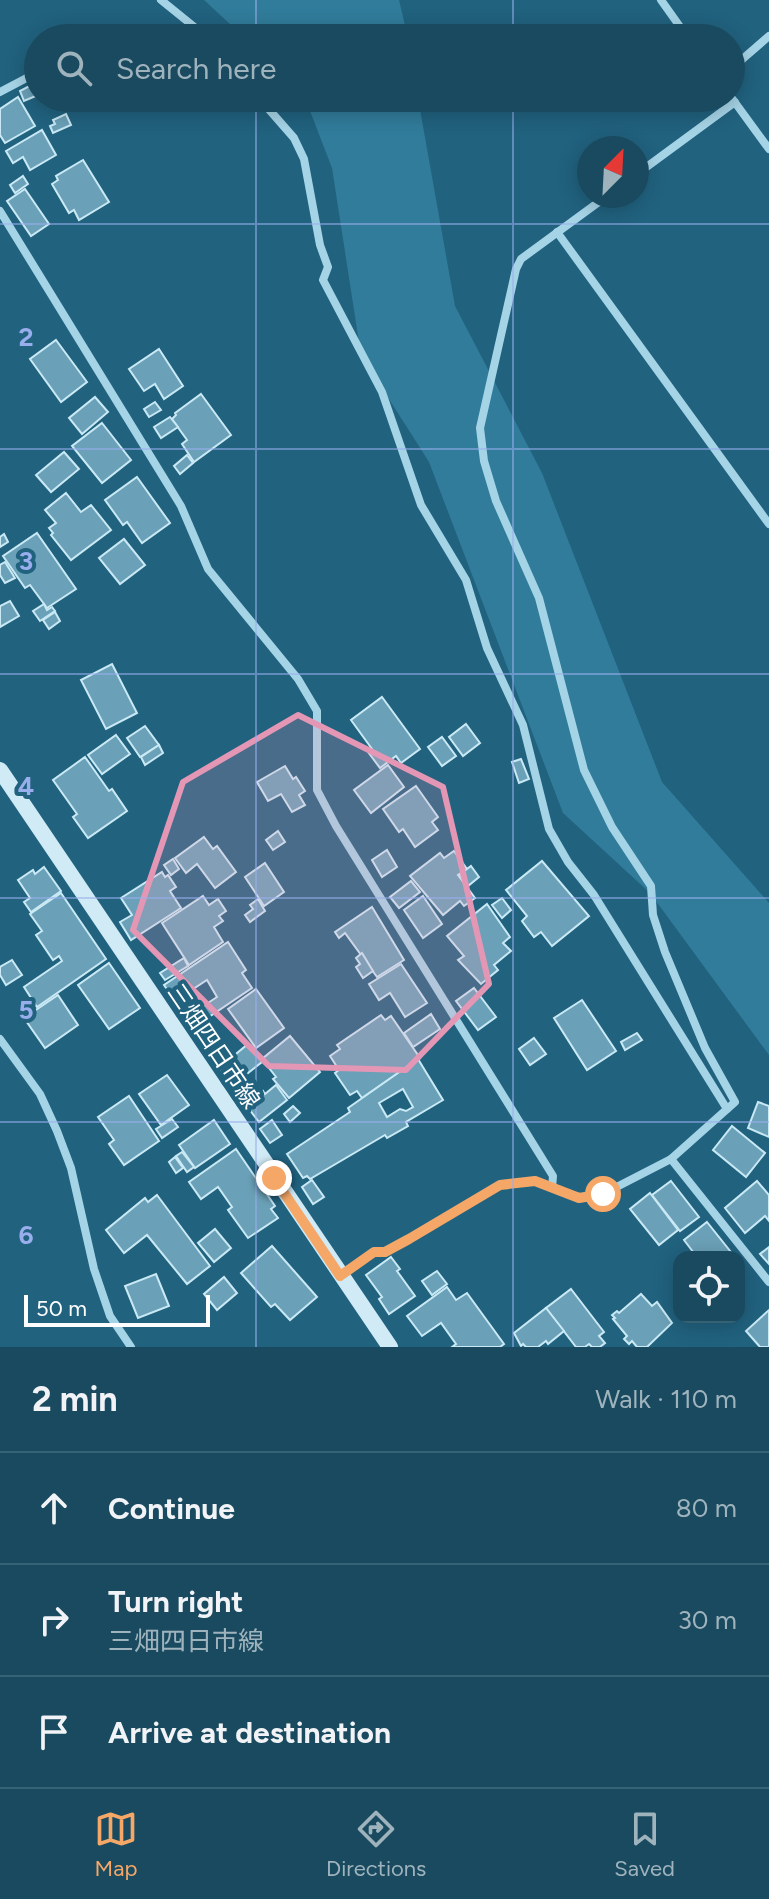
<!DOCTYPE html>
<meta charset="utf-8">
<style>
body{margin:0;font-family:Figtree,"Noto Sans JP",sans-serif;background:#225165;color:#f1f3f6}
.controls{position:absolute;right:24px;bottom:24px;display:grid;overflow:hidden;border-radius:16px;box-shadow:0 4px 20px #0003}
.controls button{width:72px;height:72px;display:grid;place-items:center;padding:0;border:0;border-bottom:2px solid #376274;background:#194a5f;color:#f1f3f6;font:40px sans-serif}
.compass{position:absolute;left:577px;top:136px;width:72px;height:72px;border-radius:50%;background:#194a5f;box-shadow:0 4px 20px #0003;rotate:24deg}
.scale{position:absolute;left:24px;bottom:20px;width:186px;box-sizing:border-box;padding-left:8px;border:4px solid #fff;border-top:0;font-size:22px;line-height:28px;white-space:nowrap;color:#fff;-webkit-text-stroke:6px #21627f;paint-order:stroke}
.stop{position:absolute;width:24px;height:24px;margin:-18px;border:6px solid #f4a767;border-radius:50%;background:#fff}
.stop.end{background:#f4a767;border-color:#fff;box-shadow:0 2px 8px #0008}
.list{margin:0;padding:0;list-style:none}
h2{display:flex;justify-content:space-between;align-items:center;height:104px;margin:0;padding:0 32px;font-size:34px}
h2 small{font-size:26px;font-weight:400;color:#9fb3bd}
.list li{display:grid;grid-template-columns:52px 1fr auto;gap:24px;align-items:center;box-sizing:border-box;height:112px;padding:0 32px;border-top:2px solid #376274}
.list b{display:block;font-size:30px;white-space:nowrap}
.list p{margin:0;font-size:26px;white-space:nowrap;color:#9fb3bd}
.list em{font-size:26px;font-style:normal;color:#9fb3bd}
.icon{flex:none;width:44px;height:44px;fill:none;stroke:currentColor;stroke-width:2;stroke-linecap:round;stroke-linejoin:round}
.map{position:relative;flex:none;width:769px;height:1347px;overflow:hidden}
.search{position:absolute;background:#194a5f;box-shadow:0 4px 20px #0003;left:24px;right:24px;top:24px;height:88px;display:flex;align-items:center;gap:20px;box-sizing:border-box;padding:0 28px;border-radius:44px;color:#9fb3bd;font-size:30px}
.sheet{height:440px;background:#194a5f}
nav{display:flex;justify-content:space-around;align-items:center;box-sizing:border-box;height:112px;border-top:2px solid #376274;background:#194a5f;font-size:22px;color:#9fb3bd}
nav a{display:grid;justify-items:center;gap:4px}
nav .on{color:#f4a767}
.map>svg:first-child{display:block}
.green{fill:#317c9b}
.building{fill:#6ba1b8;stroke:#c9e9f5;stroke-width:2;fill-rule:evenodd}
.lines{fill:none;stroke-linecap:round;stroke-linejoin:round}
.street{stroke:#a6d4e7;stroke-width:8}
.secondary{stroke:#d0eaf6;stroke-width:16}
.route{stroke:#f4a767;stroke-width:10}
.marked{fill:#e497b5;fill-opacity:0.2;stroke:#e497b5;stroke-width:6;stroke-linejoin:round}
.grid{fill:none;stroke:#99afed;stroke-width:2;stroke-opacity:0.55}
.labels{text-anchor:middle;dominant-baseline:central;stroke-width:8;stroke-linejoin:round;paint-order:stroke}
.street-label{font-size:24px;fill:#fff;stroke:#21627f}
.grid-label{font-size:26px;text-anchor:middle;font-weight:bold;fill:#99afed;stroke:#21627f;stroke-width:8;stroke-linejoin:round;paint-order:stroke}
</style>
<div class="map">
<svg width="769" height="1347" viewBox="0 0 769 1347">
<rect width="100%" height="100%" fill="#21627f"/>
<g class="green">
<path d="M204 0H399L408 38H245Z"/>
<path d="M305 98H418L455 306 542 473 662 782 769 903V1055L650 893 563 813 429 462 361 355 332 168Z"/>
</g>
<g class="building">
<path d="M37 82 38 95 24 101 20 91Z"/>
<path d="M18 97 35 126 5 143 0 135V109Z"/>
<path d="M66 114 71 125 53 133 50 126 55 124 53 120Z"/>
<path d="M42 130 56 155 30 170 23 157 13 163 6 151Z"/>
<path d="M83 160 109 202 79 220 74 210 69 213 52 184 58 180 56 176Z"/>
<path d="M23 176 28 184 15 193 10 185Z"/>
<path d="M25 189 49 224 31 236 7 201Z"/>
<path d="M56 340 87 382 61 402 30 359Z"/>
<path d="M159 349 183 386 164 399 155 384 144 391 129 369Z"/>
<path d="M201 394 231 435 194 462 182 444 187 440 172 419 176 415 175 413Z"/>
<path d="M95 397 108 412 82 434 69 418Z"/>
<path d="M155 402 161 410 149 417 144 409Z"/>
<path d="M170 417 178 427 161 438 154 427Z"/>
<path d="M102 423 131 460 102 483 72 446Z"/>
<path d="M64 452 79 469 51 492 36 475Z"/>
<path d="M187 455 193 463 180 474 174 466Z"/>
<path d="M137 477 170 523 142 543 127 522 123 525 105 500Z"/>
<path d="M66 493 81 512 91 505 111 530 71 560 51 535 53 533 49 528 56 523 45 510Z"/>
<path d="M37 533 76 589 47 608 30 585 25 588 3 556Z"/>
<path d="M4 534 8 542 0 547V537Z"/>
<path d="M124 539 145 565 120 584 99 558Z"/>
<path d="M5 562 15 578 5 583 0 575V565Z"/>
<path d="M10 601 19 616 0 627V606Z"/>
<path d="M44 604 47 610 52 607 55 611 40 621 33 611Z"/>
<path d="M55 612 60 621 49 629 43 620Z"/>
<path d="M112 664 137 713 106 729 81 680Z"/>
<path d="M382 697 420 749 401 763 396 756 380 768 368 752 372 749 351 720Z"/>
<path d="M466 724 480 743 463 756 449 737Z"/>
<path d="M145 726 159 745 140 757 127 738Z"/>
<path d="M116 735 130 754 102 774 88 755Z"/>
<path d="M442 737 456 756 442 766 428 747Z"/>
<path d="M159 745 163 753 145 765 141 757Z"/>
<path d="M85 757 109 791 112 789 127 811 88 838 73 817 77 814 53 780Z"/>
<path d="M521 759 529 779 519 783 512 762Z"/>
<path d="M388 765 404 787 371 813 354 790Z"/>
<path d="M285 766 293 779 296 777 305 791 299 795 305 805 292 812 281 794 268 801 257 782Z"/>
<path d="M416 786 438 817 432 822 438 830 415 847 403 829 399 832 383 809Z"/>
<path d="M278 831 285 842 273 850 266 840Z"/>
<path d="M204 837 213 849 217 846 236 872 215 888 197 864 186 873 175 858Z"/>
<path d="M387 850 397 867 382 877 372 860Z"/>
<path d="M454 851 467 869 458 875 475 898 464 906 460 901 443 915 410 876 440 853 444 858Z"/>
<path d="M173 859 179 869 171 875 164 865Z"/>
<path d="M542 861 589 916 552 946 541 932 534 937 522 921 527 916 506 890Z"/>
<path d="M265 863 284 892 264 906 245 877Z"/>
<path d="M471 866 479 877 468 886 459 875Z"/>
<path d="M44 867 61 891 31 912 24 902 30 898 18 880 33 870 35 874Z"/>
<path d="M162 872 165 877 168 875 176 887 170 891 181 908 131 940 120 922 132 915 121 898Z"/>
<path d="M411 881 420 892 399 908 390 897Z"/>
<path d="M61 893 106 959 37 1007 24 987 62 961 59 956 53 960 36 935 42 931 30 914Z"/>
<path d="M203 896 209 905 218 899 226 911 219 916 223 921 214 927 223 942 189 965 162 923Z"/>
<path d="M423 896 442 924 423 938 404 910Z"/>
<path d="M502 898 511 910 502 918 492 905Z"/>
<path d="M258 899 265 911 250 922 245 915 253 909 250 905Z"/>
<path d="M487 904 510 937 503 943 511 951 494 965 498 970 481 984 458 960 464 956 447 936Z"/>
<path d="M372 907 404 960 377 977 345 933 339 938 335 932Z"/>
<path d="M228 942 246 970 242 973 252 988 197 1025 191 1014 217 997 207 980 175 1001 164 985Z"/>
<path d="M362 953 373 971 363 978 356 967 360 964 356 958Z"/>
<path d="M184 958 188 966 165 980 160 973Z"/>
<path d="M12 960 22 975 6 985 0 975V967Z"/>
<path d="M109 963 140 1008 109 1029 78 985Z"/>
<path d="M401 964 427 1003 405 1017 390 993 379 1000 369 984Z"/>
<path d="M474 988 496 1017 478 1030 456 1001Z"/>
<path d="M256 989 284 1028 256 1048 228 1009Z"/>
<path d="M58 995 78 1025 45 1048 24 1018Z"/>
<path d="M582 1000 616 1051 587 1070 554 1018Z"/>
<path d="M431 1014 440 1029 413 1047 404 1033Z"/>
<path d="M381 1015 385 1020 391 1016 420 1058 362 1098 357 1091 350 1095 335 1073 339 1070 330 1056 340 1049 337 1045Z"/>
<path d="M637 1033 642 1040 625 1050 621 1042Z"/>
<path d="M290 1036 320 1072 289 1098 273 1079 276 1077 262 1059Z"/>
<path d="M534 1038 546 1054 530 1065 519 1049Z"/>
<path d="M248 1044 262 1062 233 1085 219 1068Z"/>
<path d="M418 1059 443 1100 406 1122 408 1126 387 1138 385 1135 310 1179 307 1176 303 1178 287 1154 350 1112 348 1108ZM403 1089 413 1107 406 1111 400 1109 387 1117 379 1103Z"/>
<path d="M167 1075 189 1105 161 1125 139 1094Z"/>
<path d="M276 1085 287 1100 259 1122 245 1104 263 1091 265 1094Z"/>
<path d="M129 1096 159 1141 124 1165 109 1144 114 1140 98 1117Z"/>
<path d="M758 1102 769 1106V1137L748 1128Z"/>
<path d="M293 1106 300 1113 290 1122 284 1114Z"/>
<path d="M172 1119 178 1127 162 1138 156 1129Z"/>
<path d="M214 1120 230 1144 195 1168 179 1145Z"/>
<path d="M272 1120 282 1135 270 1143 260 1129Z"/>
<path d="M732 1126 765 1153 746 1177 713 1150Z"/>
<path d="M236 1149 275 1206 271 1209 278 1218 248 1238 228 1210 232 1207 218 1187 201 1199 189 1182Z"/>
<path d="M182 1152 194 1167 187 1172 176 1156Z"/>
<path d="M175 1157 183 1168 176 1173 169 1162Z"/>
<path d="M312 1180 324 1197 313 1204 302 1187Z"/>
<path d="M671 1181 699 1217 680 1231 652 1195Z"/>
<path d="M757 1181 769 1195V1221L765 1216 745 1233 725 1208Z"/>
<path d="M650 1193 678 1230 659 1245 630 1209Z"/>
<path d="M157 1195 210 1266 187 1284 147 1235 124 1253 106 1230 145 1198 148 1202Z"/>
<path d="M707 1222 734 1256 732 1257H697L684 1240Z"/>
<path d="M215 1229 231 1248 214 1262 198 1243Z"/>
<path d="M272 1246 317 1297 290 1320 275 1304 271 1307 241 1273Z"/>
<path d="M769 1247V1264L760 1254Z"/>
<path d="M391 1257 400 1269 397 1271 415 1296 389 1314 379 1299 382 1297 366 1275Z"/>
<path d="M437 1271 447 1284 432 1295 422 1281Z"/>
<path d="M156 1274 169 1306 138 1318 125 1286Z"/>
<path d="M224 1277 237 1293 217 1310 204 1294Z"/>
<path d="M447 1287 456 1300 467 1293 504 1344 500 1347H452L456 1344 441 1323 422 1336 407 1316Z"/>
<path d="M571 1289 604 1332 599 1336 605 1343 600 1347H592L589 1344 585 1347H576L546 1308Z"/>
<path d="M641 1294 652 1306 657 1302 672 1323 647 1347H637L632 1341 629 1344 624 1339 627 1336 613 1319 615 1318 612 1315 617 1311 619 1313Z"/>
<path d="M546 1308 564 1331 548 1344 546 1341 538 1347H526L523 1344 521 1346 514 1333Z"/>
<path d="M769 1310V1347H760L746 1331Z"/>
</g>
<g class="lines">
<g class="street">
<path d="M161 0 208 38"/>
<path d="M661 0 688 38"/>
<path d="M731 69 769 36"/>
<path d="M0 92 38 72"/>
<path d="M731 97 769 149"/>
<path d="M259 98 294 138 304 159 320 245 328 267 323 280 382 392 421 505 466 580 487 648 523 725 549 829 568 862 594 895 727 1109"/>
<path d="M637 174 735 102"/>
<path d="M0 211 181 506 208 569 298 679 317 711V790L336 826 553 1176 552 1188"/>
<path d="M557 232 769 524"/>
<path d="M0 1039 40 1094 57 1131 71 1168 94 1269 110 1316 131 1347"/>
<path d="M671 1159 769 1282"/>
<path d="M342 1275 374 1252H385L409 1239 500 1185 535 1181 579 1198 603 1194 671 1159 735 1102 705 1048 665 952 653 915 651 886 612 827 584 770 539 598 496 501 484 461 480 428 516 269 521 259 607 196"/>
</g>
<path class="secondary" d="M0 770 390 1347"/>
</g>
<g class="lines">
<path class="route" d="M274 1178 340 1276 374 1252H385L409 1239 500 1185 535 1181 579 1198 603 1194"/>
</g>
<path class="marked" d="M298 715 443 787 489 984 406 1070 269 1066 133 930 183 782Z"/>
<path class="grid" d="M256 0V38M513 0V38M256 98V1347M513 98V1347M0 224H769M0 449H769M0 674H769M0 898H769M0 1122H769"/>
<g class="labels">
<g class="street-label">
<text transform="translate(214 1046) rotate(56)">三畑四日市線</text>
</g>
</g>
<g class="grid-label">
<text x="26" y="346">2</text>
<text x="26" y="570">3</text>
<text x="26" y="795">4</text>
<text x="26" y="1019">5</text>
<text x="26" y="1244">6</text>
</g>
</svg>
<div class="controls">
<button><svg class="icon" aria-label="locate" viewBox="0 0 24 24"><circle cx="12" cy="12" r="6"/><path d="M12 2v4M12 18v4M2 12h4M18 12h4"/></svg></button>
</div>
<svg class="compass" viewBox="-18 -18 36 36"><path d="M0-13l5 13h-10z" fill="#e53935"/><path d="M0 13l5-13h-10z" fill="#9fb3bd"/></svg>
<div class="scale">50 m</div>
<div class="stop" style="left:603px;top:1194px"></div>
<div class="stop end" style="left:274px;top:1178px"></div>
<div class="search"><svg class="icon" aria-label="search" viewBox="0 0 24 24"><circle cx="10" cy="10" r="6"/><path d="M15 15l6 6"/></svg>Search here</div>
</div>
<section class="sheet">
<h2>2 min<small>Walk · 110 m</small></h2>
<ul class="list">
<li><svg class="icon" aria-label="ahead" viewBox="0 0 24 24"><path d="M12 20V5M6 11l6-6 6 6"/></svg><div><b>Continue</b></div><em>80 m</em></li>
<li><svg class="icon" aria-label="right" viewBox="0 0 24 24"><path d="M7 20v-9h11M14 6l5 5-5 5"/></svg><div><b>Turn right</b><p>三畑四日市線</p></div><em>30 m</em></li>
<li><svg class="icon" aria-label="arrive" viewBox="0 0 24 24"><path d="M6 21V4h12l-3 4 3 4H6"/></svg><div><b>Arrive at destination</b></div></li>
</ul>
</section>
<nav>
<a class="on"><svg class="icon" aria-label="map" viewBox="0 0 24 24"><path d="M3 6l6-2 6 2 6-2v14l-6 2-6-2-6 2zM9 4v14M15 6v14"/></svg>Map</a>
<a><svg class="icon" aria-label="directions" viewBox="0 0 24 24"><path d="M12 3l9 9-9 9-9-9zM9 14v-3h6M13 9l2 2-2 2"/></svg>Directions</a>
<a><svg class="icon" aria-label="saved" viewBox="0 0 24 24"><path d="M7 4h10v16l-5-4-5 4z"/></svg>Saved</a>
</nav>
